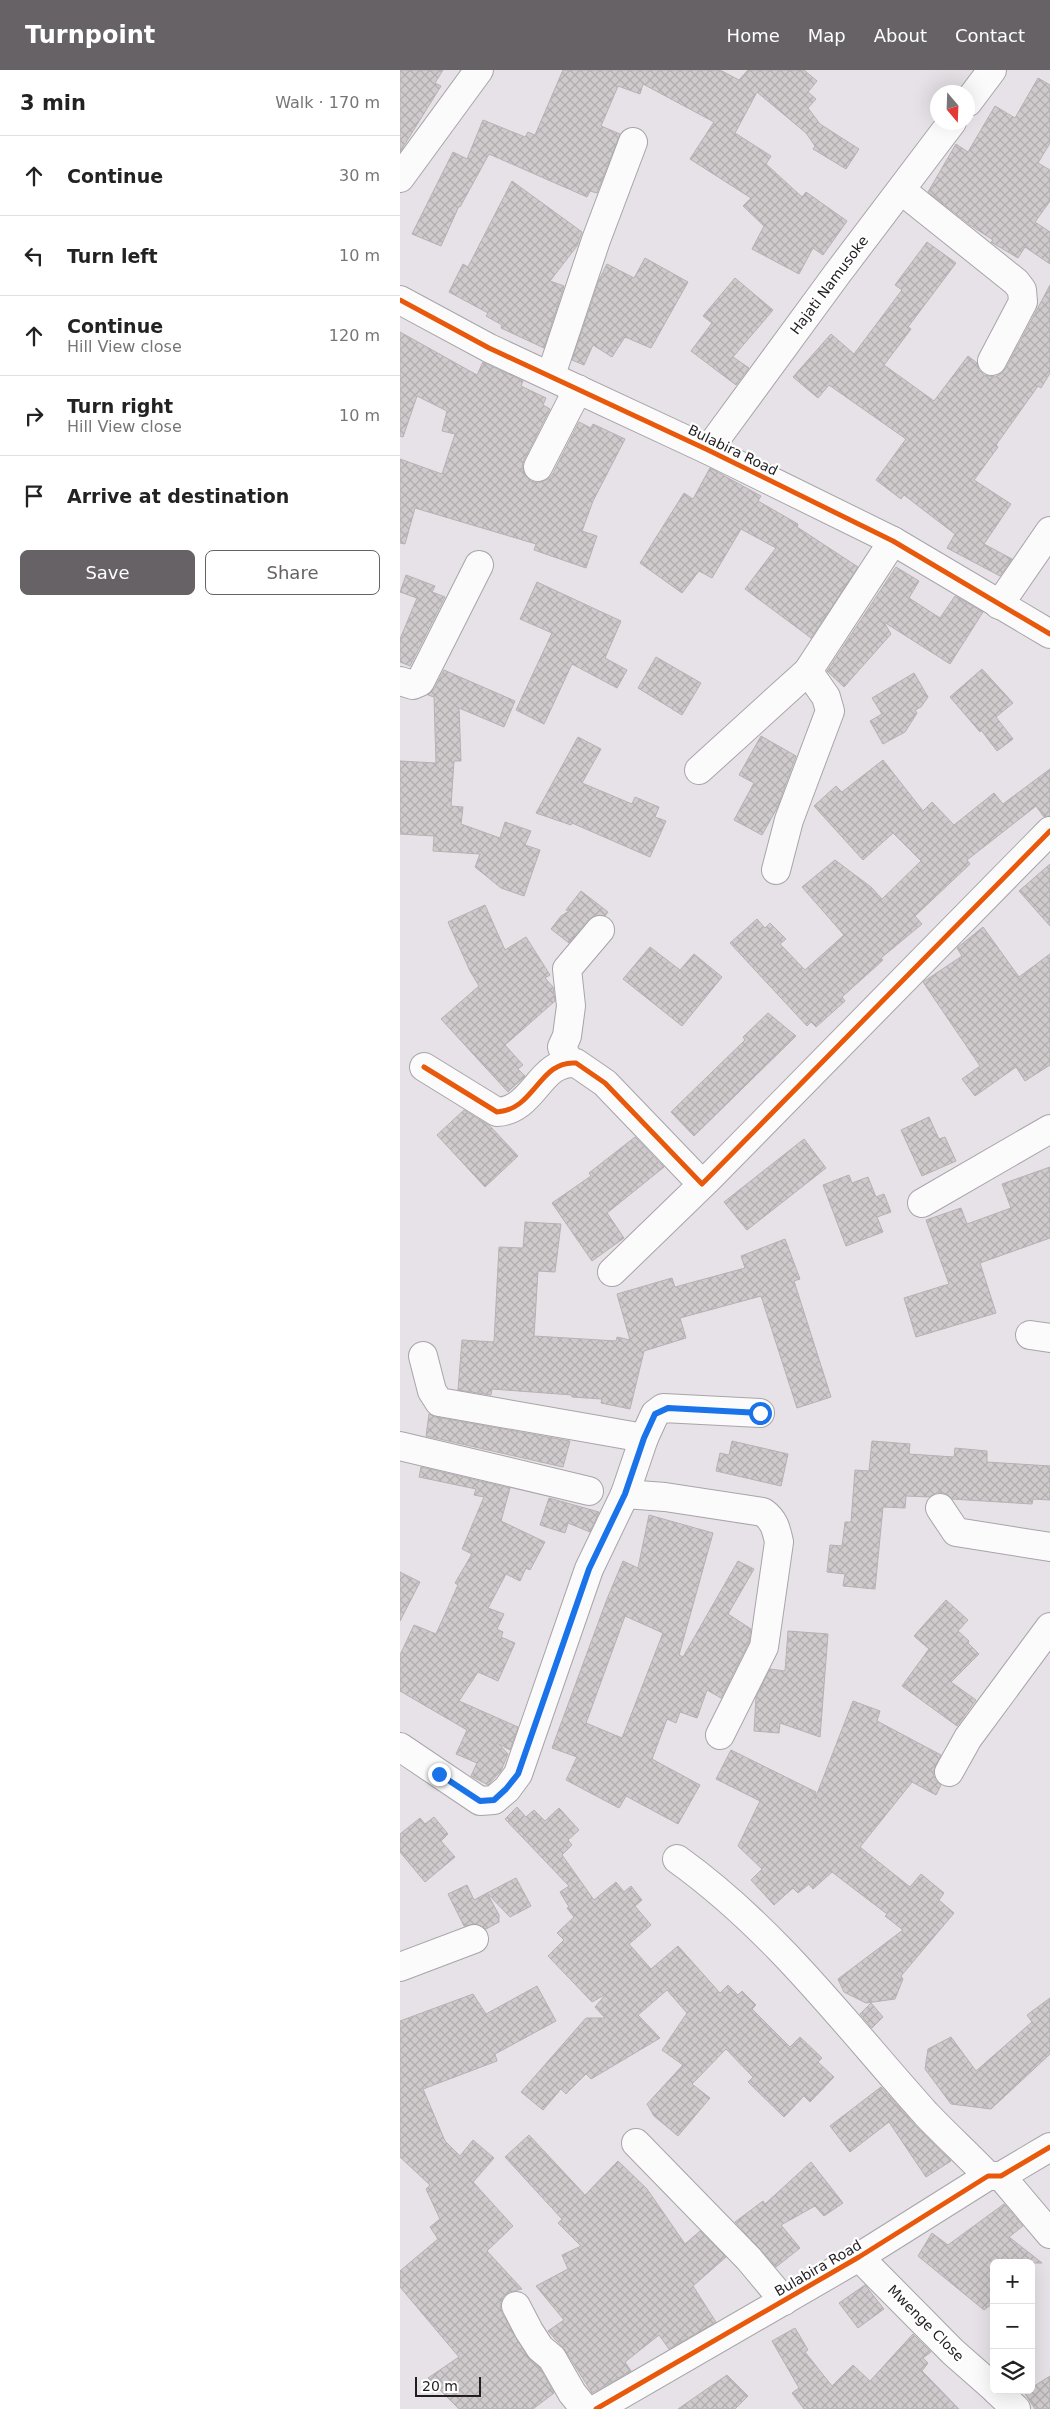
<!DOCTYPE html>
<meta charset="utf-8">
<style>
body{margin:0;font-family:"DejaVu Sans",sans-serif;background:#f6f6f6;color:#222}
.controls{position:absolute;right:15px;bottom:15px;display:grid;overflow:hidden;border-radius:8px;box-shadow:0 5px 20px #0002}
.controls button{width:45px;height:45px;display:grid;place-items:center;padding:0;border:0;border-bottom:1px solid #e0e0e0;background:#fff;color:#222;font:25px sans-serif}
.compass{position:absolute;left:530px;top:15px;width:45px;height:45px;border-radius:50%;background:#fff;box-shadow:0 5px 20px #0002;rotate:161deg}
.scale{position:absolute;left:15px;bottom:12px;width:66px;box-sizing:border-box;padding-left:5px;border:2px solid #211d21;border-top:0;font-size:14px;line-height:18px;white-space:nowrap;color:#211d21;-webkit-text-stroke:4px #fff;paint-order:stroke}
.stop{position:absolute;width:15px;height:15px;margin:-11px;border:4px solid #1a73e8;border-radius:50%;background:#fff}
.stop.end{background:#1a73e8;border-color:#fff;box-shadow:0 1px 5px #0008}
.list{margin:0;padding:0;list-style:none}
h2{display:flex;justify-content:space-between;align-items:center;height:65px;margin:0;padding:0 20px;font-size:21px}
h2 small{font-size:16px;font-weight:400;color:#767676}
.list li{display:grid;grid-template-columns:32px 1fr auto;gap:15px;align-items:center;box-sizing:border-box;height:80px;padding:0 20px;border-top:1px solid #e0e0e0}
.list b{display:block;font-size:19px;white-space:nowrap}
.list p{margin:0;font-size:16px;white-space:nowrap;color:#767676}
.list em{font-size:16px;font-style:normal;color:#767676}
.actions{display:flex;gap:10px;padding:15px 20px}
.actions a{flex:1;padding:11px 0;border:1px solid #666266;border-radius:8px;text-align:center;font-size:18px;color:#666266}
.actions .main{background:#666266;color:#fff}
.icon{flex:none;width:28px;height:28px;fill:none;stroke:currentColor;stroke-width:2;stroke-linecap:round;stroke-linejoin:round}
.map{position:relative;flex:none;width:650px;height:2339px;overflow:hidden}
header{display:flex;align-items:center;gap:30px;box-sizing:border-box;height:70px;padding:0 25px;background:#666266;color:#fff}
header strong{font-size:24px}
nav{display:flex;gap:28px;margin-inline-start:auto;font-size:18px}
main{display:flex}
aside{flex:1;background:#fff}
.map>svg:first-child{display:block}
.building{fill:url(#building-cross-hatch);stroke:#b7b1b3;fill-rule:evenodd}
.lines{fill:none;stroke-linecap:round;stroke-linejoin:round}
.minor-casing{stroke:#a8a4a9;stroke-width:30}
.minor{stroke:#fbfbfb;stroke-width:28}
.cycleway-casing{stroke:#fff;stroke-width:8}
.cycleway{stroke:#e8590c;stroke-width:5}
.route{stroke:#1a73e8;stroke-width:6}
.labels{text-anchor:middle;dominant-baseline:central;stroke-width:4.5;stroke-linejoin:round;paint-order:stroke}
.street-label{font-size:14px;fill:#211d21;stroke:#fff}
</style>
<header>
<strong>Turnpoint</strong>
<nav><a>Home</a><a>Map</a><a>About</a><a>Contact</a></nav>
</header>
<main>
<aside>
<h2>3 min<small>Walk · 170 m</small></h2>
<ul class="list">
<li><svg class="icon" aria-label="ahead" viewBox="0 0 24 24"><path d="M12 20V5M6 11l6-6 6 6"/></svg><div><b>Continue</b></div><em>30 m</em></li>
<li><svg class="icon" aria-label="left" viewBox="0 0 24 24"><path d="M17 20v-9H6M10 6l-5 5 5 5"/></svg><div><b>Turn left</b></div><em>10 m</em></li>
<li><svg class="icon" aria-label="ahead" viewBox="0 0 24 24"><path d="M12 20V5M6 11l6-6 6 6"/></svg><div><b>Continue</b><p>Hill View close</p></div><em>120 m</em></li>
<li><svg class="icon" aria-label="right" viewBox="0 0 24 24"><path d="M7 20v-9h11M14 6l5 5-5 5"/></svg><div><b>Turn right</b><p>Hill View close</p></div><em>10 m</em></li>
<li><svg class="icon" aria-label="arrive" viewBox="0 0 24 24"><path d="M6 21V4h12l-3 4 3 4H6"/></svg><div><b>Arrive at destination</b></div></li>
</ul>
<div class="actions"><a class="main">Save</a><a>Share</a></div>
</aside>
<div class="map">
<svg width="650" height="2339" viewBox="0 0 650 2339">
<defs>
<pattern id="building-cross-hatch" width="8" height="8" patternUnits="userSpaceOnUse" patternTransform="scale(1.25)"><rect width="8" height="8" fill="#cfcacc"/><path d="M0 0l8 8M0 8l8-8" fill="none" stroke="#b1adaf"/></pattern>
</defs>
<rect width="100%" height="100%" fill="#e7e2e7"/>
<g class="building">
<path d="M0 0H43L35 13 41 16 0 82Z"/>
<path d="M163 0H320L339 10 348 0H404L417 11 408 22 416 29 408 38 420 54 459 79 446 99 413 79 415 76 406 63 357 22 335 63 371 86 366 94 402 127 406 122 447 151 423 185 413 178 399 204 352 179 364 156 343 136 351 128 290 89 314 52 243 14 240 24 218 16 201 56 220 64 197 123 190 121 187 127 89 84 60 137 59 136 41 176 12 164 53 82 67 89 83 50 125 67 128 62 135 65Z"/>
<path d="M638 8 650 15V73L638 93 650 100V131L635 152 650 162V194L625 177 618 188 591 172 593 170 570 155 528 122 556 74 568 82 595 36 615 48Z"/>
<path d="M112 111 182 162 177 176 150 211 164 216 144 278 101 258 102 255 86 246 88 243 49 222 63 194 68 197Z"/>
<path d="M527 172 556 193 508 257 511 259 484 295 534 331 568 286 577 293 579 300 584 305 595 307 601 304 606 298 650 215V303L641 318 638 316 596 375 598 377 574 410 611 434 584 474 612 489 600 506 547 478 555 464 504 425 501 429 476 410 506 369 429 315 418 328 393 307 431 264 454 284 502 220 495 215Z"/>
<path d="M245 188 288 212 251 278 225 267 212 287 193 275 184 295 172 290 199 210 207 194 234 208Z"/>
<path d="M335 208 373 240 333 287 349 298 336 315 291 281 312 253 303 246Z"/>
<path d="M0 262 77 305 83 292 123 311 121 316 146 328 143 335 150 339 124 390 122 397 125 405 131 411 138 413 146 410 152 405 179 352 191 358 193 354 225 369 193 431 182 461 197 466 186 498 134 480 136 474 15 438 5 474 0 473V389L42 404 55 364 42 361 47 341 17 326 3 367 0 366Z"/>
<path d="M310 398 361 426 358 431 398 454 397 457 458 497 411 568 345 519 376 478 341 459 312 508 299 501 282 523 240 493 284 423 293 429Z"/>
<path d="M496 497 519 511 509 528 540 548 555 526 583 542 550 594 484 552 491 564 444 617 427 601Z"/>
<path d="M6 505 35 516 32 522 45 527 10 596 0 592V569L17 528 0 522Z"/>
<path d="M137 512 221 551 205 588 227 600 217 618 172 594 144 654 116 640 152 563 120 549Z"/>
<path d="M256 587 301 613 282 645 238 618Z"/>
<path d="M582 599 613 633 596 647 613 669 597 681 581 660 580 662 550 627Z"/>
<path d="M44 600 115 631 104 657 59 638 61 691H54L51 736 63 737 61 754 100 768 105 752 131 761 125 775 140 780 124 826 101 818 75 797 80 784 33 781 34 766 0 764V691L36 693 34 627 28 625 34 619Z"/>
<path d="M514 603 528 627 521 637 515 640 517 643 505 662 483 674 470 651 482 644 472 628Z"/>
<path d="M361 666 396 686 377 738 362 765 334 750 354 713 339 705Z"/>
<path d="M178 667 201 679 182 713 232 734 235 727 259 737 255 747 266 751 250 787 172 753 171 755 136 743Z"/>
<path d="M483 690 523 741 532 732 554 755 594 723 603 734 650 699V746L644 747 636 736 567 790 570 794 515 846 522 854 481 888 483 890 442 927 445 931 416 957 411 952 407 956 330 873 357 849 365 858 370 853 386 869 380 874 405 900 444 865 402 817 435 790 471 817 482 829 521 791 493 763 463 790 414 736 436 716 442 722Z"/>
<path d="M650 794V856L619 821Z"/>
<path d="M181 821 208 842 205 846 195 845 188 850 169 873 151 859 161 846 169 841 166 840Z"/>
<path d="M85 835 105 880 126 867 150 905 145 908 153 917 155 931 105 975 123 995 118 999 125 1006 108 1022 41 949 79 916 70 901 48 852Z"/>
<path d="M583 857 619 907 650 884V995L625 1011 616 997 575 1026 562 1009 580 996 523 912 562 886 557 878Z"/>
<path d="M250 877 280 900 294 884 322 907 282 956 223 909Z"/>
<path d="M368 943 396 966 294 1066 271 1042 345 970 343 967Z"/>
<path d="M64 1040 90 1056 118 1086 85 1117 37 1065Z"/>
<path d="M529 1047 539 1069 545 1067 556 1091 522 1106 501 1060Z"/>
<path d="M235 1067 264 1097 207 1143 224 1168 192 1191 152 1133 191 1106 189 1103Z"/>
<path d="M404 1069 426 1098 347 1160 324 1132Z"/>
<path d="M650 1097V1168L580 1193 596 1243 516 1267 504 1228 549 1214 526 1150 561 1138 567 1154 611 1138 602 1114Z"/>
<path d="M449 1105 452 1113 468 1107 476 1127 484 1124 491 1142 477 1147 483 1162 446 1176 423 1115Z"/>
<path d="M125 1152 161 1154 155 1202 138 1201 134 1266 216 1271 217 1267 230 1270 217 1224 272 1208 275 1217 345 1198 341 1186 385 1169 400 1209 394 1211 431 1327 397 1338 361 1226 280 1248 286 1268 244 1281 230 1339 201 1333 202 1329 172 1327V1325L92 1319 91 1325 58 1320 62 1270 94 1272 99 1177 123 1178Z"/>
<path d="M29 1344 36 1347 170 1371 163 1397 26 1366Z"/>
<path d="M332 1371 388 1384 381 1416 316 1401 320 1383 329 1385Z"/>
<path d="M472 1371 510 1374 509 1384 554 1387 555 1378 587 1381V1392L650 1396V1430L633 1429 632 1434 552 1429 547 1424 539 1422 529 1427 506 1426 505 1438 483 1437 475 1519 443 1516 445 1504 427 1502 430 1475 442 1476 445 1452H451L455 1400 469 1401Z"/>
<path d="M21 1397 110 1418 101 1451 145 1472 130 1500 126 1498 120 1511 106 1504 88 1538 104 1544 97 1559 103 1562 101 1567 115 1573 98 1611 78 1602 59 1631 118 1657 110 1680 99 1674 108 1684 101 1701 88 1715 71 1706 77 1693 56 1684 67 1660 0 1621V1585L14 1555 36 1564 58 1515 55 1513 72 1484 62 1479 84 1427 74 1425 76 1419 19 1407Z"/>
<path d="M149 1428 199 1442 190 1462 168 1453 165 1463 140 1455Z"/>
<path d="M249 1445 313 1463 279 1585 283 1587 338 1491 354 1499 328 1544 351 1559 349 1572 321 1628 307 1620 297 1648 280 1642 276 1653 267 1649 252 1689 300 1715 278 1754 226 1726 219 1738 166 1710 177 1687 152 1678 207 1529 223 1491 238 1498ZM225 1546 263 1563 222 1668 186 1653Z"/>
<path d="M0 1502 20 1512 0 1551Z"/>
<path d="M546 1530 568 1550 558 1561 569 1571 568 1573 579 1584 551 1612 576 1630 557 1656 502 1616 529 1579 514 1566Z"/>
<path d="M388 1561 428 1564 420 1667 380 1653 379 1663 354 1661 356 1627 370 1599 385 1601Z"/>
<path d="M453 1631 480 1641 477 1651 541 1685 533 1702 535 1710 541 1715 536 1725 512 1712 460 1777 510 1817 521 1804 544 1823 539 1830 554 1843 501 1906 503 1909 495 1929 466 1933 444 1922 438 1909 503 1860 485 1846 487 1844 432 1802 413 1819 409 1814 398 1823 393 1818 374 1835 351 1810 362 1799 338 1776 360 1731 316 1709 331 1680 416 1722 415 1729Z"/>
<path d="M117 1737 126 1747 134 1740 145 1751 159 1738 179 1760 168 1770 172 1775 162 1785 194 1830 216 1812 224 1822 231 1816 242 1830 235 1836 251 1855 229 1874 251 1899 278 1876 320 1923 328 1915 338 1925 342 1921 356 1935 352 1939 390 1977 400 1967 422 1988 418 1992 434 2007 410 2032 404 2026 384 2047 348 2012 353 2007 326 1979 292 2014 310 2028 278 2066 254 2046 247 2034 283 1995 262 1980 287 1943 267 1920 238 1945 260 1968 191 2009 186 2004 166 2024 161 2019 143 2040 121 2022 186 1948H205L195 1937 206 1924 192 1932 148 1886 164 1870 157 1863 174 1847 167 1838 169 1837 160 1822 169 1816 105 1749Z"/>
<path d="M34 1747 48 1764 41 1771 55 1787 25 1812 0 1782V1764L20 1748 25 1754Z"/>
<path d="M116 1808 131 1836 110 1847 87 1823Z"/>
<path d="M67 1815 74 1830 87 1823 99 1845V1852L86 1859 76 1854 64 1856 48 1824Z"/>
<path d="M137 1916 156 1951 95 1984 97 1991 23 2019 45 2071 60 2086 73 2070 94 2088 73 2112 113 2156 87 2181 122 2219 109 2222 103 2227 100 2235 102 2243 127 2286 140 2298 154 2323 133 2339H59L28 2308 59 2287 0 2217V2201L38 2169 30 2157 40 2149 26 2119 30 2115 0 2087V1951L73 1924 86 1944Z"/>
<path d="M650 1928V1984L591 2039 551 2034 525 1999 528 1979 551 1967 576 2001 632 1952 627 1945Z"/>
<path d="M471 1933 483 1947 472 1958 460 1944Z"/>
<path d="M481 2017 515 2055 551 2091 526 2107 489 2052 450 2082 430 2056Z"/>
<path d="M129 2065 185 2125 218 2091 247 2119 285 2174 300 2161 326 2187 293 2216 316 2252 269 2279 259 2265 225 2292 231 2301 192 2323 165 2280 148 2261 164 2250 136 2216 168 2199 162 2185 181 2176 158 2153 162 2149 105 2087Z"/>
<path d="M411 2092 443 2133 424 2146 415 2136 381 2155 400 2178 376 2197 335 2152 363 2131 365 2134Z"/>
<path d="M604 2134 623 2156 609 2167 642 2193H594V2232L584 2240 518 2186 532 2163 548 2175Z"/>
<path d="M465 2215 484 2239 458 2258 439 2233Z"/>
<path d="M395 2258 408 2280 405 2282 432 2316 453 2295 470 2311 513 2264 531 2282 523 2288 528 2293 522 2301 559 2339H404L392 2323 399 2318 372 2271Z"/>
<path d="M327 2305 348 2326 335 2339H278Z"/>
<path d="M650 2306V2339H635L624 2322 631 2320V2318Z"/>
</g>
<g class="lines">
<g class="minor-casing">
<g id="minor">
<path d="M568 32 592 0"/>
<path d="M0 108 79 0"/>
<path d="M501 120 616 212 622 220 623 232 592 291"/>
<path d="M0 230 89 278 308 380 493 471 650 564"/>
<path d="M151 305 196 170 233 72"/>
<path d="M308 380 437 204 552 52"/>
<path d="M138 397 178 319"/>
<path d="M599 535 650 461"/>
<path d="M0 611 13 615 20 612 79 495"/>
<path d="M299 700 408 601 493 471"/>
<path d="M376 800 389 750 430 641 426 627 408 601"/>
<path d="M169 992 162 977 167 966 171 936 167 899 200 860"/>
<path d="M24 997 97 1042C135 1040 139 990 176 993L205 1013 302 1114"/>
<path d="M522 1133 650 1059"/>
<path d="M212 1202 309 1108 650 761"/>
<path d="M630 1265 650 1268"/>
<path d="M23 1286 32 1321 39 1332 244 1368 255 1344 263 1338 360 1343"/>
<path d="M0 1376 189 1421"/>
<path d="M225 1424 265 1427 363 1442C374 1450 376 1458 379 1472L364 1577 320 1665"/>
<path d="M540 1438 556 1462 650 1477"/>
<path d="M0 1677 80 1731 94 1730 107 1719 118 1704 189 1499 225 1424 244 1368"/>
<path d="M549 1702 568 1668 650 1557"/>
<path d="M277 1789C376 1860 446 1955 526 2044 546 2065 568 2085 588 2106"/>
<path d="M0 1897 74 1869"/>
<path d="M236 2073 349 2189 384 2231"/>
<path d="M601 2106 650 2164"/>
<path d="M459 2187 553 2282 594 2318"/>
<path d="M116 2236 129 2261 140 2278 152 2288 172 2323 185 2339"/>
<path d="M596 2320 616 2339"/>
<path d="M196 2339 459 2187 588 2106H601L650 2077"/>
</g>
</g>
<use href="#minor" class="minor"/>
<g class="cycleway-casing">
<g id="cycleway">
<path d="M0 230 89 278 308 380 493 471 650 564"/>
<path d="M24 997 97 1042C135 1040 139 990 176 993L205 1013 302 1114 650 761"/>
<path d="M196 2339 459 2187 588 2106H601L650 2077"/>
</g>
</g>
<use href="#cycleway" class="cycleway"/>
</g>
<g class="lines">
<path class="route" d="M39 1704 80 1731 94 1730 106 1719 118 1704 189 1499 225 1424 244 1368 255 1344 268 1338 360 1343"/>
</g>
<g class="labels">
<g class="street-label">
<text transform="translate(429 215) rotate(-53)">Hajati Namusoke</text>
<text transform="translate(333 380) rotate(26)">Bulabira Road</text>
<text transform="translate(418 2198) rotate(-30)">Bulabira Road</text>
<text transform="translate(526 2253) rotate(45)">Mwenge Close</text>
</g>
</g>
</svg>
<div class="controls">
<button>+</button>
<button>−</button>
<button><svg class="icon" aria-label="layers" viewBox="0 0 24 24"><path d="M12 4l9 5-9 5-9-5zM3 14l9 5 9-5"/></svg></button>
</div>
<svg class="compass" viewBox="-18 -18 36 36"><path d="M0-13l5 13h-10z" fill="#e53935"/><path d="M0 13l5-13h-10z" fill="#767676"/></svg>
<div class="scale">20 m</div>
<div class="stop" style="left:360px;top:1343px"></div>
<div class="stop end" style="left:39px;top:1704px"></div>
</div>
</main>
